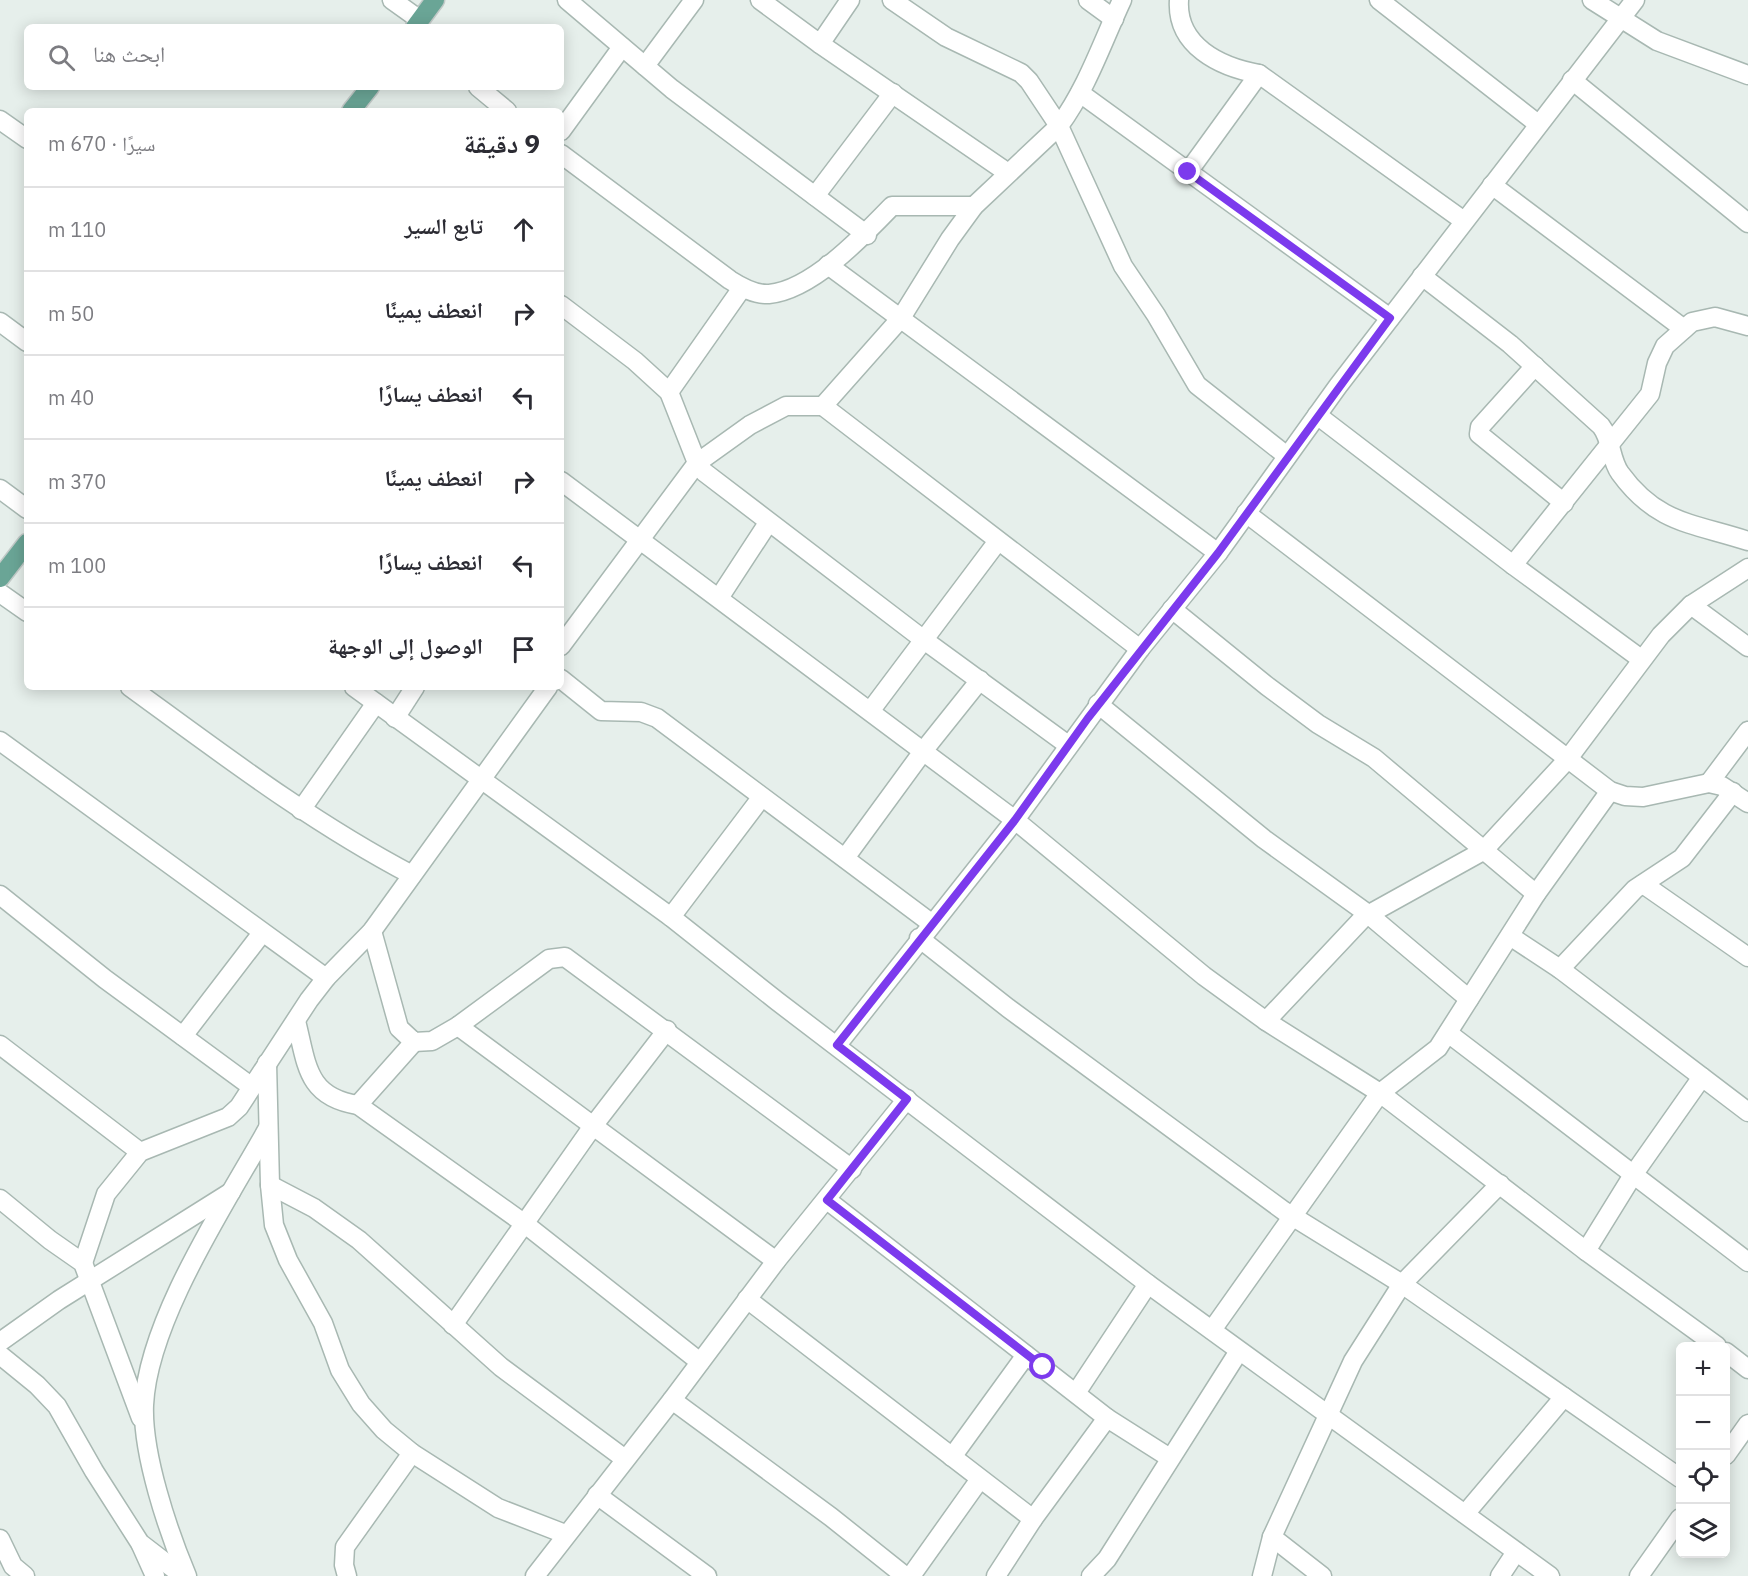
<!DOCTYPE html>
<html lang="ar">
<meta charset="utf-8">
<style>
body{margin:0;font-family:"IBM Plex Sans","Noto Naskh Arabic",sans-serif;background:#f2f2f3;color:#2b2b33;direction:rtl}
.controls{position:absolute;right:18px;bottom:18px;display:grid;overflow:hidden;border-radius:9px;box-shadow:0 3px 15px #0003}
.controls button{width:54px;height:54px;display:grid;place-items:center;padding:0;border:0;border-bottom:2px solid #e1e1e2;background:#fff;color:#2b2b33;font:30px sans-serif}
.stop{position:absolute;width:18px;height:18px;margin:-14px;border:4px solid #7c3aed;border-radius:50%;background:#fff}
.stop.end{background:#7c3aed;border-color:#fff;box-shadow:0 2px 6px #0008}
.list{margin:0;padding:0;list-style:none}
h2{display:flex;justify-content:space-between;align-items:center;height:78px;margin:0;padding:0 24px;font-size:26px}
h2 small{font-size:20px;font-weight:400;color:#7c7c81}
.list li{display:grid;grid-template-columns:39px 1fr auto;gap:18px;align-items:center;box-sizing:border-box;height:84px;padding:0 24px;border-top:2px solid #e1e1e2}
.list b{display:block;font-size:22px;white-space:nowrap}
.list em{font-size:20px;font-style:normal;color:#7c7c81}
.icon{flex:none;width:33px;height:33px;fill:none;stroke:currentColor;stroke-width:2;stroke-linecap:round;stroke-linejoin:round}
.map{position:relative;flex:none;width:1748px;height:1576px;overflow:hidden;direction:ltr}
.search{position:absolute;background:#fff;box-shadow:0 3px 15px #0003;left:24px;top:24px;width:540px;height:66px;display:flex;align-items:center;gap:15px;box-sizing:border-box;padding:0 21px;border-radius:9px;color:#7c7c81;font-size:22px}
.panel{position:absolute;background:#fff;box-shadow:0 3px 15px #0003;left:24px;top:108px;width:540px;height:582px;border-radius:9px;direction:rtl}
.map>svg:first-child{display:block}
.lines{fill:none;stroke-linecap:round;stroke-linejoin:round}
.minor-casing{stroke:#a8b8b2;stroke-width:21}
.major-casing{stroke:#c2cac8;stroke-width:21}
.minor{stroke:#fff;stroke-width:18}
.major{stroke:#6aa596;stroke-width:18}
.route{stroke:#7c3aed;stroke-width:8}
</style>
<div class="map">
<svg width="1748" height="1576" viewBox="0 0 1748 1576">
<rect width="100%" height="100%" fill="#e6efeb"/>
<g class="lines">
<g class="minor-casing">
<g id="minor">
<path d="M392 0 420 20"/>
<path d="M567 0 672 89 867 235"/>
<path d="M760 0 820 44 850 0"/>
<path d="M892 0 946 37 1021 73 1029 81 1059 126 1123 266 1156 315 1197 385 1287 456"/>
<path d="M1088 0 1114 19"/>
<path d="M1179 0C1176 46 1220 67 1259 74L1464 221"/>
<path d="M1379 0 1538 124"/>
<path d="M1592 0 1657 41 1748 75"/>
<path d="M820 44 1008 173"/>
<path d="M645 66 694 0"/>
<path d="M1572 80 1748 223"/>
<path d="M478 87 507 111"/>
<path d="M1080 93 1390 318"/>
<path d="M0 120 27 139"/>
<path d="M561 131 622 47"/>
<path d="M561 154 730 280C741 287 755 295 769 294 812 290 863 236 892 206H974"/>
<path d="M1188 172 1259 74"/>
<path d="M1492 185 1684 329"/>
<path d="M815 196 893 93"/>
<path d="M828 265 1218 553"/>
<path d="M1422 276 1510 344 1601 426C1612 440 1610 459 1620 473 1657 524 1693 523 1748 541"/>
<path d="M561 305 635 361 669 392 697 463 704 472 924 640 1068 745"/>
<path d="M0 322 27 342"/>
<path d="M1535 366 1480 427 1479 434 1564 503"/>
<path d="M669 392 742 288"/>
<path d="M823 406 1140 649"/>
<path d="M1317 415 1513 565 1641 659"/>
<path d="M561 481 1015 820 1204 976 1266 1021 1380 1093 1586 1251 1717 1346"/>
<path d="M0 489 27 509"/>
<path d="M1246 513 1610 791 1625 796 1643 797 1709 783 1722 786 1748 803"/>
<path d="M1513 565 1650 394 1657 363 1665 346 1692 322 1715 317 1748 326"/>
<path d="M0 593 27 612"/>
<path d="M719 598 768 523"/>
<path d="M1691 605 1748 647"/>
<path d="M1172 609 1267 686 1318 724 1374 758 1536 894"/>
<path d="M561 646 697 463 750 425 786 406H823L901 318 950 239 974 206 1059 126C1087 88 1102 43 1122 0"/>
<path d="M561 679 601 711 641 712 657 718 931 923"/>
<path d="M130 687C222 754 311 822 412 875"/>
<path d="M354 687 671 917 777 1001 1148 1284 1550 1576"/>
<path d="M1098 704 1264 839 1368 914 1469 999"/>
<path d="M871 710 998 541"/>
<path d="M395 718 415 687"/>
<path d="M0 741 326 978"/>
<path d="M1709 783 1748 731"/>
<path d="M301 810 376 703"/>
<path d="M845 858 924 750 980 680"/>
<path d="M1643 884 1748 957"/>
<path d="M0 895 105 979 252 1087"/>
<path d="M671 917 761 798"/>
<path d="M372 931 399 1028 414 1042 432 1041 458 1026 549 959 565 957 852 1169"/>
<path d="M1510 936 1560 969 1748 1112"/>
<path d="M919 938 1008 1008 1284 1211 1402 1284 1680 1478"/>
<path d="M1560 969 1635 889 1682 858 1733 792"/>
<path d="M296 1021C307 1064 306 1097 358 1105L525 1224 700 1362"/>
<path d="M1266 1021 1364 917 1483 851 1567 760 1661 635 1691 605 1748 568"/>
<path d="M458 1026 776 1261"/>
<path d="M1448 1033 1748 1262"/>
<path d="M183 1036 262 933"/>
<path d="M0 1045 140 1152"/>
<path d="M837 1045 1015 820 1140 649 1218 553 1338 386 1635 0"/>
<path d="M267 1063 270 1185 274 1225 288 1260 323 1323 340 1370 361 1404 384 1430 412 1453 498 1508 565 1534"/>
<path d="M358 1105 414 1042"/>
<path d="M270 1185 314 1208 359 1240 501 1367 625 1459"/>
<path d="M0 1199 50 1240 83 1263 141 1418"/>
<path d="M827 1200 1107 1418 1170 1458"/>
<path d="M1586 1251 1633 1175 1702 1077"/>
<path d="M83 1263 106 1194 140 1152 228 1117 239 1107 309 1000 326 978 372 931 548 687"/>
<path d="M747 1299 1033 1519"/>
<path d="M453 1325 593 1126 667 1030"/>
<path d="M1212 1330 1380 1093 1438 1048 1536 894 1610 791"/>
<path d="M0 1342 59 1300 231 1192"/>
<path d="M1726 1352 1748 1369"/>
<path d="M0 1355 37 1385 57 1406 94 1471 140 1543 183 1576"/>
<path d="M1076 1393 1148 1284"/>
<path d="M672 1400 831 1517 905 1576"/>
<path d="M1726 1455 1748 1424"/>
<path d="M952 1457 1026 1355"/>
<path d="M597 1495 707 1576"/>
<path d="M1465 1514 1564 1397"/>
<path d="M1272 1537 1322 1576"/>
<path d="M0 1539 13 1566 25 1576"/>
<path d="M141 1545 155 1576"/>
<path d="M187 1576C168 1531 142 1454 144 1405 148 1320 226 1203 268 1128"/>
<path d="M347 1576 344 1565 345 1547 412 1453"/>
<path d="M535 1576 672 1400 776 1261 907 1099"/>
<path d="M911 1576 980 1479"/>
<path d="M996 1576 1033 1519 1107 1418"/>
<path d="M1091 1576 1107 1559 1239 1351"/>
<path d="M1262 1576 1272 1537 1353 1361 1402 1284 1500 1184"/>
<path d="M1500 1576 1516 1552"/>
<path d="M1639 1576 1680 1518"/>
</g>
</g>
<g class="major-casing">
<g id="major">
<path d="M415 27 435 0"/>
<path d="M351 111 370 87"/>
<path d="M0 578 27 543"/>
</g>
</g>
<use href="#minor" class="minor"/>
<use href="#major" class="major"/>
</g>
<g class="lines">
<path class="route" d="M1043 1367 827 1200 907 1099 837 1045 1015 820 1088 718 1218 553 1390 318 1188 172"/>
</g>
</svg>
<div class="controls">
<button>+</button>
<button>−</button>
<button><svg class="icon" aria-label="locate" viewBox="0 0 24 24"><circle cx="12" cy="12" r="6"/><path d="M12 2v4M12 18v4M2 12h4M18 12h4"/></svg></button>
<button><svg class="icon" aria-label="layers" viewBox="0 0 24 24"><path d="M12 4l9 5-9 5-9-5zM3 14l9 5 9-5"/></svg></button>
</div>
<div class="stop" style="left:1043px;top:1367px"></div>
<div class="stop end" style="left:1188px;top:172px"></div>
<div class="search"><svg class="icon" aria-label="search" viewBox="0 0 24 24"><circle cx="10" cy="10" r="6"/><path d="M15 15l6 6"/></svg>ابحث هنا</div>
<section class="panel">
<h2>9 دقيقة<small>سيرًا · 670 m</small></h2>
<ul class="list">
<li><svg class="icon" aria-label="ahead" viewBox="0 0 24 24"><path d="M12 20V5M6 11l6-6 6 6"/></svg><div><b>تابع السير</b></div><em>110 m</em></li>
<li><svg class="icon" aria-label="right" viewBox="0 0 24 24"><path d="M7 20v-9h11M14 6l5 5-5 5"/></svg><div><b>انعطف يمينًا</b></div><em>50 m</em></li>
<li><svg class="icon" aria-label="left" viewBox="0 0 24 24"><path d="M17 20v-9H6M10 6l-5 5 5 5"/></svg><div><b>انعطف يسارًا</b></div><em>40 m</em></li>
<li><svg class="icon" aria-label="right" viewBox="0 0 24 24"><path d="M7 20v-9h11M14 6l5 5-5 5"/></svg><div><b>انعطف يمينًا</b></div><em>370 m</em></li>
<li><svg class="icon" aria-label="left" viewBox="0 0 24 24"><path d="M17 20v-9H6M10 6l-5 5 5 5"/></svg><div><b>انعطف يسارًا</b></div><em>100 m</em></li>
<li><svg class="icon" aria-label="arrive" viewBox="0 0 24 24"><path d="M6 21V4h12l-3 4 3 4H6"/></svg><div><b>الوصول إلى الوجهة</b></div></li>
</ul>
</section>
</div>
